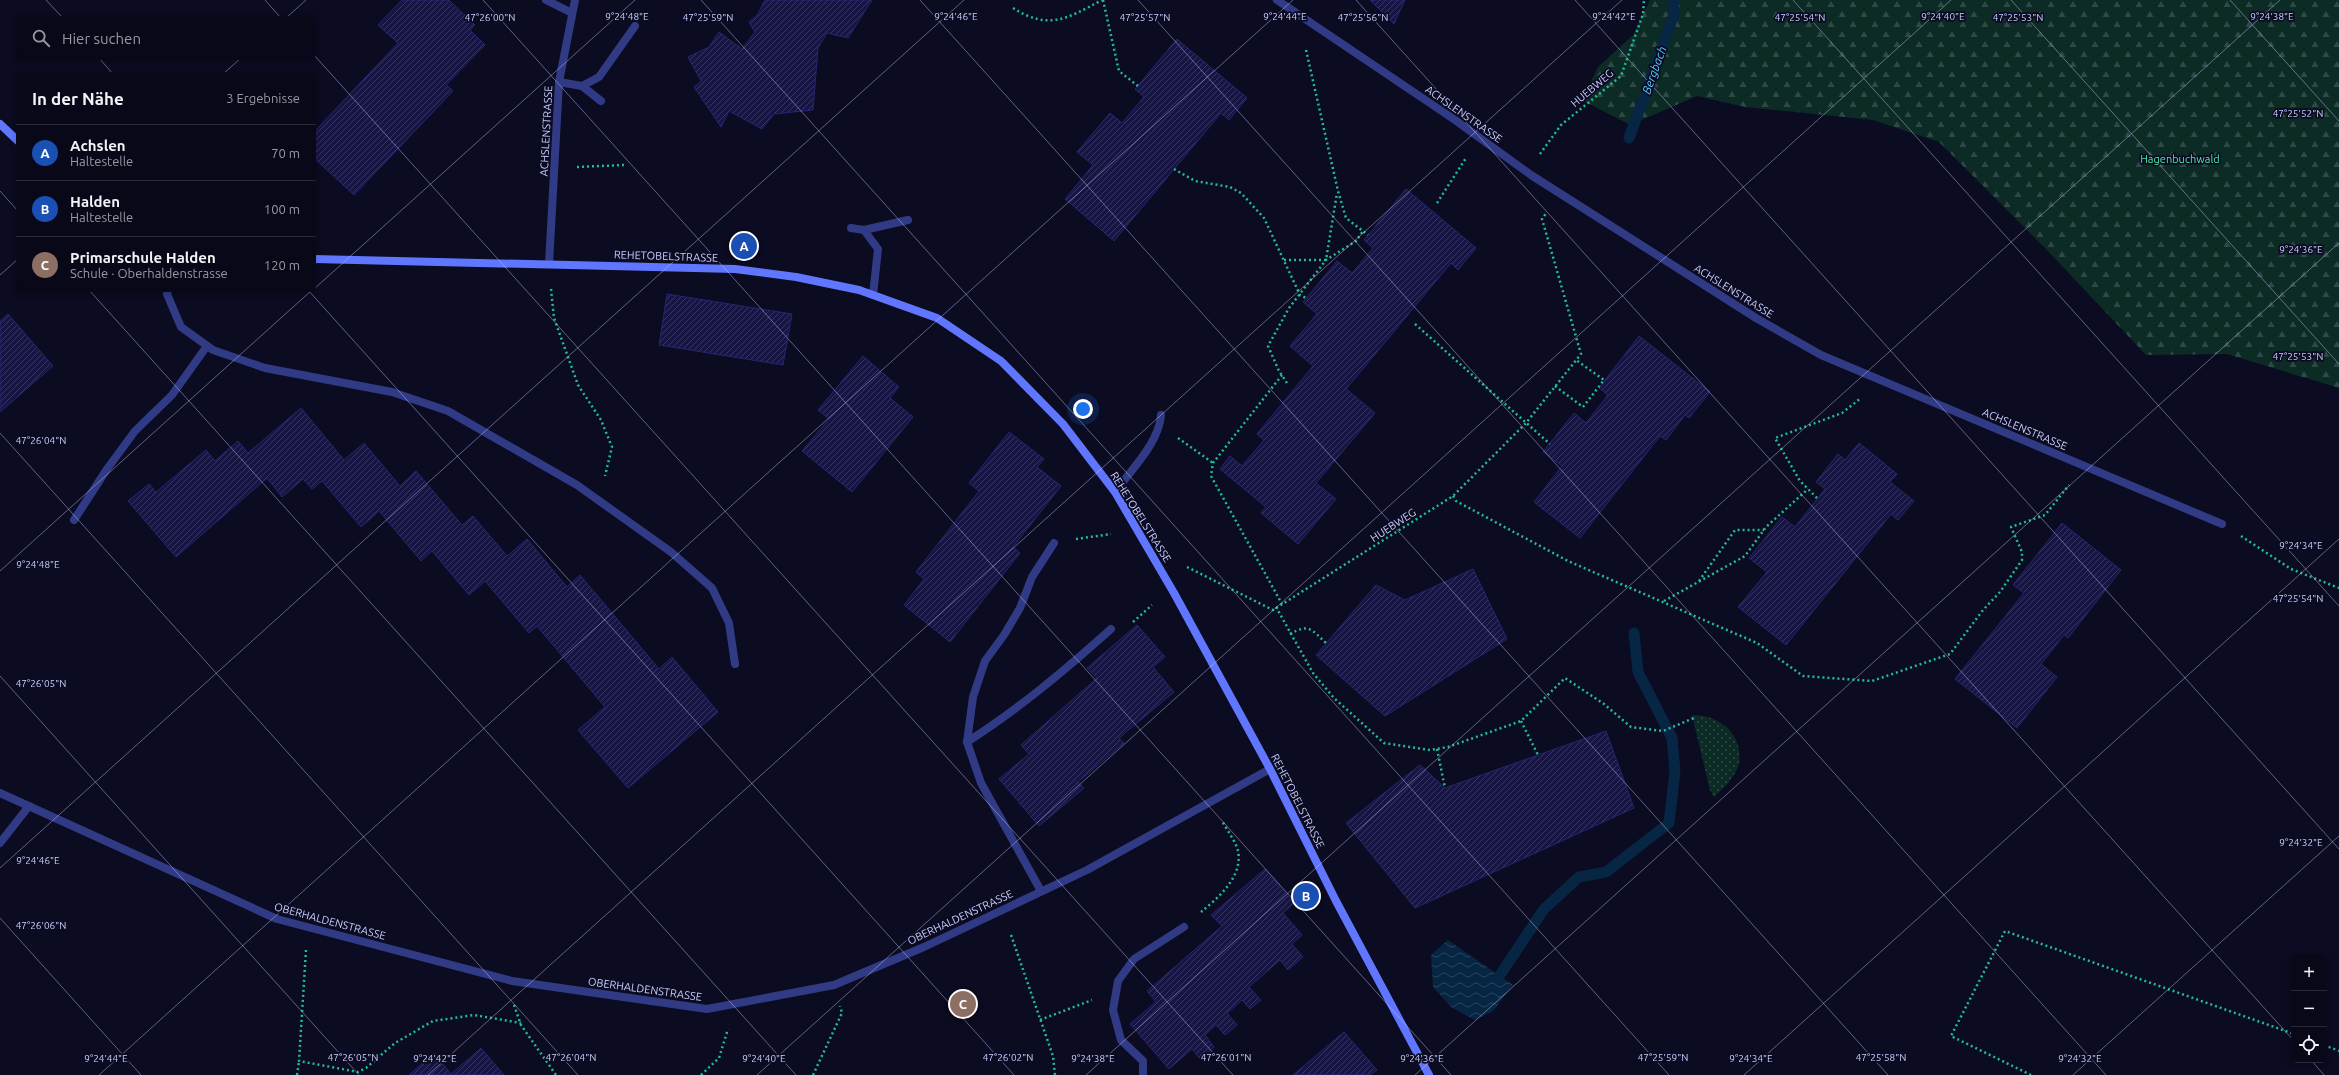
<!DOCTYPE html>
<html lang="de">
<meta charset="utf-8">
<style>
body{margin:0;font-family:Ubuntu,sans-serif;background:#112;color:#f1f3f6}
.controls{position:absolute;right:12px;bottom:12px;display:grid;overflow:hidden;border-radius:6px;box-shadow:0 2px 6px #0003}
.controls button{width:36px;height:36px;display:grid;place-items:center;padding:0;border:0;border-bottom:1px solid #292938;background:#080819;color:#f1f3f6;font:20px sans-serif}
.you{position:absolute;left:1083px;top:409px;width:14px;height:14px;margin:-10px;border:3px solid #fff;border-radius:50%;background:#1a73e8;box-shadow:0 0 0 6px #1a73e833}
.badge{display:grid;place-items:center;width:26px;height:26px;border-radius:50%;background:#1a73e8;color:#fff;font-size:13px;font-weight:700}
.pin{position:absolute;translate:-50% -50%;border:2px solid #fff;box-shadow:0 1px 4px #0006}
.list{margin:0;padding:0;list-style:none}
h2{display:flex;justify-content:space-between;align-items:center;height:52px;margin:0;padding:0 16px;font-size:17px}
h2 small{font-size:13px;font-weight:400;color:#989aa2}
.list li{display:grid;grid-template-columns:26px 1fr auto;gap:12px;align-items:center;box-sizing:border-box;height:56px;padding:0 16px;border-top:1px solid #292938}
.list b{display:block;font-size:15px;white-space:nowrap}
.list p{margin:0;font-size:13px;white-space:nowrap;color:#989aa2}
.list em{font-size:13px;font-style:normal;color:#989aa2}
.icon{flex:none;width:22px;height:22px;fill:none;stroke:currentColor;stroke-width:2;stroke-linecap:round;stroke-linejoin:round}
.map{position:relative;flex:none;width:2339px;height:1075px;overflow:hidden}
.search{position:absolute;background:#080819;box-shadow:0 2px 6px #0003;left:16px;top:16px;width:300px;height:44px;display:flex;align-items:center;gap:10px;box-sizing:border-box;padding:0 14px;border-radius:6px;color:#989aa2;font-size:15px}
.panel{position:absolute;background:#080819;box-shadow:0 2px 6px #0003;left:16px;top:72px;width:300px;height:220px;border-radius:6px}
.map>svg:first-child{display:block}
.forest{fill:url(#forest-firs)}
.park{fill:url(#park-dots)}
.water{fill:url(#water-waves)}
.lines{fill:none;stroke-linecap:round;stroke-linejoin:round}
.stream{stroke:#062644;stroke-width:11}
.building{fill:url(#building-hatch);stroke:#272472}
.path{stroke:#21bc9b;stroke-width:2.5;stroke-dasharray:2 3;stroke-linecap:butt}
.lane{stroke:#313b85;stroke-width:8}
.street{stroke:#313b85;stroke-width:8}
.secondary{stroke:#6176ff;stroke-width:8}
.ticks{fill:none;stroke:#cacdff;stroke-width:1;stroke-opacity:0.45}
.labels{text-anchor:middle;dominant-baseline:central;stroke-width:3.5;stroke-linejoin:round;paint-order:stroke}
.street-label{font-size:11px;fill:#cacdff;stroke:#0b0b21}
.park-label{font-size:11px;fill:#4aebaa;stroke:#0b0b21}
.water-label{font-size:12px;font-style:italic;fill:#58ccff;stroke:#0b0b21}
.ticks-label{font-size:10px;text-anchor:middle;fill:#cacdff;stroke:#0b0b21;stroke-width:3.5;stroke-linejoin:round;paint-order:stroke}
</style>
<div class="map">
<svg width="2339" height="1075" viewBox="0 0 2339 1075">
<defs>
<pattern id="forest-firs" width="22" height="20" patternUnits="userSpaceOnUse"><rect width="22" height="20" fill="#0d2b25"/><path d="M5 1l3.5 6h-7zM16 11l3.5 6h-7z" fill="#2f4946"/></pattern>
<pattern id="park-dots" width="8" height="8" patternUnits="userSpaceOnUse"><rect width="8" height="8" fill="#0d2b25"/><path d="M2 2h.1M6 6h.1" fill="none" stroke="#2f4946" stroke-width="1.8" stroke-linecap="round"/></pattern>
<pattern id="water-waves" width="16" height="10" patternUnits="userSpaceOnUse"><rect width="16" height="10" fill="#062644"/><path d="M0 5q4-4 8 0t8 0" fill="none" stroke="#294460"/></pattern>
<pattern id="building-hatch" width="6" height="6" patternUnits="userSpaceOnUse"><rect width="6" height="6" fill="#171544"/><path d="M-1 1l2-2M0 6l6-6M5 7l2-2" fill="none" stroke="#373660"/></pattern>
</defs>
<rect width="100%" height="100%" fill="#0b0b21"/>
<path class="forest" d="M1650 0H2339V388L2227 354 2146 355 2047 250 1939 142 1873 120 1745 107 1697 96 1630 125 1582 100 1598 67 1633 35Z"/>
<path class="park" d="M1692 715C1719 715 1743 733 1739 763 1737 775 1723 789 1714 797L1710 790Z"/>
<path class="water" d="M1448 940 1513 985 1493 1011 1475 1020 1451 1007 1433 987 1431 955Z"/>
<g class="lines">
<g class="stream">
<path d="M1629 138 1674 14 1673 0"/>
<path d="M1500 975 1544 909 1579 877 1606 872 1669 823 1675 771 1672 738 1638 672 1634 633"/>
</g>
</g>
<g class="building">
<path d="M402 0H449L475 25 470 30 485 45 446 85 453 91 354 195 314 158V132L398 43 378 25Z"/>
<path d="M765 0H872L848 38 827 33 818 48 813 110 774 114 762 129 729 111 721 127 694 87 701 81 688 57 709 47 719 32 742 49 755 32 749 22 757 15Z"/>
<path d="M1370 0H1405L1394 24Z"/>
<path d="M1177 39 1247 98 1229 120 1221 113 1114 241 1065 199 1093 165 1077 152 1110 113 1122 123 1144 97 1135 89Z"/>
<path d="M1406 189 1476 248 1458 270 1451 263 1346 389 1375 413 1316 483 1336 499 1298 544 1261 513 1266 507 1220 469 1230 456 1242 466 1264 440 1257 434 1313 366 1290 346 1317 314 1303 302 1337 261 1352 273 1373 248 1364 240Z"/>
<path d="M667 294 792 314 783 365 659 345Z"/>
<path d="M8 314 53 366 0 412V321Z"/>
<path d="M1639 336 1710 392 1689 418 1685 415 1666 440 1660 436 1580 538 1534 502 1562 466 1543 452 1574 413 1586 423 1608 395 1599 388Z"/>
<path d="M863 356 899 387 890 398 913 417 852 492 802 451 829 419 818 410Z"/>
<path d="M301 408 344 460 364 443 400 486 416 471 462 525 473 516 507 556 527 539 567 587 580 575 659 669 672 657 718 712 628 788 578 730 605 707 537 626 529 633 485 581 469 595 432 551 421 561 379 511 361 527 322 481 312 489 303 479 282 497 267 478 176 557 128 501 149 484 156 492 206 450 215 461 238 441 248 453Z"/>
<path d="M1009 432 1044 459 1037 467 1061 486 1013 547 1020 553 950 642 904 605 924 579 916 572 979 491 969 483Z"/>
<path d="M1859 443 1897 474 1890 482 1914 501 1898 520 1891 514 1786 645 1738 607 1767 572 1749 558 1782 517 1795 527 1825 489 1816 482 1838 454 1845 460Z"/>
<path d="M2062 523 2121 570 2068 638 2064 635 2041 664 2057 677 2017 728 1955 679 2024 593 2013 585Z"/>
<path d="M1473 569 1507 639 1385 716 1316 655 1376 585 1405 600Z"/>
<path d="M1137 625 1165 657 1153 667 1174 692 1119 738 1124 743 1078 782 1084 788 1039 826 999 779 1029 754 1021 745 1097 678 1087 668Z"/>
<path d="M1606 731 1634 808 1415 908 1346 823 1420 765 1445 788Z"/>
<path d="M1265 869 1294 903 1283 913 1302 935 1292 944 1303 957 1288 970 1280 960 1249 987 1261 1000 1250 1009 1242 1000 1227 1013 1237 1025 1225 1035 1216 1025 1205 1035 1214 1047 1200 1059 1192 1049 1169 1069 1130 1024 1156 1002 1147 991 1222 926 1211 915Z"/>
<path d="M1344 1032 1377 1070 1370 1075H1293Z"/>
<path d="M481 1048 504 1075H409L434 1053 451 1074Z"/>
</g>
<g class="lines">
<g class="path">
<path d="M1103 0 1119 71 1138 86"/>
<path d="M1013 8C1049 31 1068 18 1102 0"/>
<path d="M1306 50 1338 191 1346 218 1368 235"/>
<path d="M1540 154 1561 125 1621 76 1643 14 1644 0"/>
<path d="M577 167 624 165"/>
<path d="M1174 169 1195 181 1230 187 1241 193 1264 218 1300 295 1306 298"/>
<path d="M1437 203 1466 158"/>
<path d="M1284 260H1326L1337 193"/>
<path d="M551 289 554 318 578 385 601 420 612 447 605 476"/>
<path d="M1415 324 1550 444"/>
<path d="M1282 375 1213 463 1211 476 1282 604"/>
<path d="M1287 383 1279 371 1268 346 1289 308 1326 260 1356 241 1363 231"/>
<path d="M1555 386 1583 407 1604 380 1576 360"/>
<path d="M1178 438 1213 463"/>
<path d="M1453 496 1456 501 1568 561 1757 643 1803 676 1872 681 1950 654 1983 610 2000 592 2022 560V552L2011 527 2045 515 2069 485"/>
<path d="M1817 498 1800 481 1775 438 1842 413 1861 398"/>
<path d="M2241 536 2291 569 2339 588"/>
<path d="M1076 539 1111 534"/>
<path d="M1187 567 1273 610 1453 496 1526 423 1581 354 1542 219 1547 212"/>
<path d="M1699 581 1735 530H1764"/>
<path d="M1664 601 1745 556 1766 527 1808 489"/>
<path d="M1276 607 1313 673 1334 698 1384 743 1430 750 1448 747 1521 721 1565 678 1604 704 1631 727 1663 731 1694 718"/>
<path d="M1133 622 1152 605"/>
<path d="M1290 634C1309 623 1312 630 1326 643"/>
<path d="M1521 721 1538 755"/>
<path d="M1437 749 1445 788"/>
<path d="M1201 912C1218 898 1243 877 1238 851 1236 842 1227 830 1222 821"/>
<path d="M1011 935 1053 1056 1055 1075"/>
<path d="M306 950 299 1061 358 1072 366 1068 395 1043 433 1021 474 1015 521 1023"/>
<path d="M514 1005 521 1025 556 1075"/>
<path d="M1040 1020 1092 1000"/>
<path d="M2324 1045 2339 1051"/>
<path d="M297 1075 299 1061"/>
<path d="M701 1075 719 1058 728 1029"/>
<path d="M813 1075 842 1013 840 1006"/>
<path d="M2031 1075 1951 1036 2005 931 2294 1034"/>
</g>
<g class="lane">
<path d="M546 0 572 13"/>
<path d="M559 82 582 86 601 101"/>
<path d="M582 86 599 77 635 26"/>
<path d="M851 228 864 230 908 220"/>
<path d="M864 230 878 249 873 295"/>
<path d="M1115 492C1131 470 1159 443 1161 415"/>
<path d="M74 520 107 469 135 431 172 395 207 346"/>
<path d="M967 742C1019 709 1065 670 1111 629"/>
<path d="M1041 891 981 783 967 742 973 697 985 661 1004 635 1020 608 1032 577 1054 543"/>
<path d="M1143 1075V1061L1121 1040 1113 1010 1118 981 1134 959 1184 927"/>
</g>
<g class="street">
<path d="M1277 0 1455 120 1531 175 1756 318 1821 355 2222 524"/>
<path d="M549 264 559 82 575 0"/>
<path d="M168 290 167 294 181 327 213 350 265 368 392 392 448 411 577 485 671 552 712 588 729 623 735 664"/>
<path d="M0 793 277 919 512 981 707 1009 834 985 924 947 1087 870 1270 769"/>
<path d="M0 843 29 806"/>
</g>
<g class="secondary">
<path d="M0 124 18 141"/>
<path d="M314 259 735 269 796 277 859 290 937 318 1001 361 1063 424 1115 492 1174 593 1270 769 1336 901 1429 1075"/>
</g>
</g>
<path class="ticks" d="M46 0 63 18M265 0 281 18M483 0 1451 1075M701 0 1669 1075M920 0 1888 1075M1138 0 2106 1075M1356 0 2294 1041M1575 0 2339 849M1793 0 2339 606M2011 0 2339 364M2230 0 2339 121M286 18 306 0M314 55 1233 1075M99 58 113 74M223 74 241 58M0 191 18 211M0 275 18 259M314 289 635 0M89 290 796 1075M308 290 1014 1075M0 433 578 1075M0 571 312 290M0 676 359 1075M0 868 964 0M0 918 141 1075M2311 1060 2324 1075M99 1075 1293 0M428 1075 1622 0M757 1075 1951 0M1086 1075 2280 0M1415 1075 2339 243M1744 1075 2339 539M2073 1075 2339 836"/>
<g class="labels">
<g class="street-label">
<text transform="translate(1592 88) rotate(-40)">HUEBWEG</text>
<text transform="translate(1464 114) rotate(35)">ACHSLENSTRASSE</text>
<text transform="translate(546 131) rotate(-87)">ACHSLENSTRASSE</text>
<text transform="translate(666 256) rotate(2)">REHETOBELSTRASSE</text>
<text transform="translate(1734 291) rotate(32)">ACHSLENSTRASSE</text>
<text transform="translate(2025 429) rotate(23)">ACHSLENSTRASSE</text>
<text transform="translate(1141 517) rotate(58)">REHETOBELSTRASSE</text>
<text transform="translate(1393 525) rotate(-33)">HUEBWEG</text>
<text transform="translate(1298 801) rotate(63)">REHETOBELSTRASSE</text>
<text transform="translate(960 917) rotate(-25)">OBERHALDENSTRASSE</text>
<text transform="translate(330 921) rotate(15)">OBERHALDENSTRASSE</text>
<text transform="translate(645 989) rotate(8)">OBERHALDENSTRASSE</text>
</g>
<g class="park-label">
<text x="2180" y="159">Hagenbuchwald</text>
</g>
<g class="water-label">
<text transform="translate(1654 70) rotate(-70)">Bergbach</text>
</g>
</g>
<g class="ticks-label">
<text x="627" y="20">9°24'48"E</text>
<text x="956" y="20">9°24'46"E</text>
<text x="1285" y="20">9°24'44"E</text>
<text x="1614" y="20">9°24'42"E</text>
<text x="1943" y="20">9°24'40"E</text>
<text x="2272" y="20">9°24'38"E</text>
<text x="490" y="21">47°26'00"N</text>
<text x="1145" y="21">47°25'57"N</text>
<text x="1363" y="21">47°25'56"N</text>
<text x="1800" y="21">47°25'54"N</text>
<text x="2018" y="21">47°25'53"N</text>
<text x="708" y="21">47°25'59"N</text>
<text x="2298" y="117">47°25'52"N</text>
<text x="2301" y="253">9°24'36"E</text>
<text x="2298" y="360">47°25'53"N</text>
<text x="41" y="444">47°26'04"N</text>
<text x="2301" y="549">9°24'34"E</text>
<text x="38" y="568">9°24'48"E</text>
<text x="2298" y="602">47°25'54"N</text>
<text x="41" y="687">47°26'05"N</text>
<text x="2301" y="846">9°24'32"E</text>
<text x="38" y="864">9°24'46"E</text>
<text x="41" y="929">47°26'06"N</text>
<text x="353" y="1061">47°26'05"N</text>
<text x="571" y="1061">47°26'04"N</text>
<text x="1008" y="1061">47°26'02"N</text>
<text x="1226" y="1061">47°26'01"N</text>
<text x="1663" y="1061">47°25'59"N</text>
<text x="1881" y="1061">47°25'58"N</text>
<text x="106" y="1062">9°24'44"E</text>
<text x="435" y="1062">9°24'42"E</text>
<text x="764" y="1062">9°24'40"E</text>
<text x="1093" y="1062">9°24'38"E</text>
<text x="1422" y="1062">9°24'36"E</text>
<text x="1751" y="1062">9°24'34"E</text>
<text x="2080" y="1062">9°24'32"E</text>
</g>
</svg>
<div class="controls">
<button>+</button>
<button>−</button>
<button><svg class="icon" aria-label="locate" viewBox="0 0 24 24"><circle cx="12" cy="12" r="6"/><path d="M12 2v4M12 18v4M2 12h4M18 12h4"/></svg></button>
</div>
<div class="you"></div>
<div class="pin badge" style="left:744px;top:246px;background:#1a4fb4">A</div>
<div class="pin badge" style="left:1306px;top:896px;background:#1a4fb4">B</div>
<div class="pin badge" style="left:963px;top:1004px;background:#8d6e63">C</div>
<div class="search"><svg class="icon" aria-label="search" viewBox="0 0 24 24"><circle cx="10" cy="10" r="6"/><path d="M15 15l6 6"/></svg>Hier suchen</div>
<section class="panel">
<h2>In der Nähe<small>3 Ergebnisse</small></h2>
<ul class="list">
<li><span class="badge" style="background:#1a4fb4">A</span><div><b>Achslen</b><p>Haltestelle</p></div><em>70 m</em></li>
<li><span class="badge" style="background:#1a4fb4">B</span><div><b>Halden</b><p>Haltestelle</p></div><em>100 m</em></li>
<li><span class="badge" style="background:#8d6e63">C</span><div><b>Primarschule Halden</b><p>Schule · Oberhaldenstrasse</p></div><em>120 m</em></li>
</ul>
</section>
</div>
